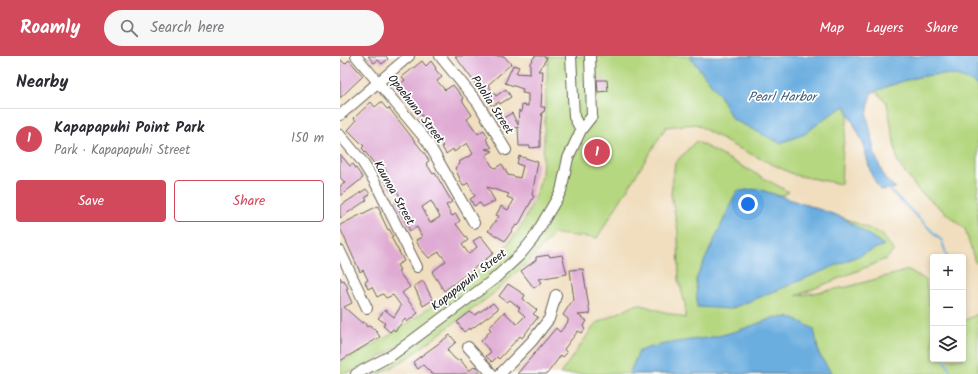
<!DOCTYPE html>
<meta charset="utf-8">
<style>
body{margin:0;font-family:Kalam,sans-serif;background:#f7f7f7;color:#2b2b33}
.controls{position:absolute;right:12px;bottom:12px;display:grid;overflow:hidden;border-radius:4px;box-shadow:0 2px 6px #0003}
.controls button{width:36px;height:36px;display:grid;place-items:center;padding:0;border:0;border-bottom:1px solid #e1e1e2;background:#fff;color:#2b2b33;font:20px sans-serif}
.you{position:absolute;left:408px;top:148px;width:14px;height:14px;margin:-10px;border:3px solid #fff;border-radius:50%;background:#1a73e8;box-shadow:0 0 0 6px #1a73e833}
.badge{display:grid;place-items:center;width:26px;height:26px;border-radius:50%;background:#d1495b;color:#fff;font-size:13px;font-weight:700}
.pin{position:absolute;translate:-50% -50%;border:2px solid #fff;box-shadow:0 1px 4px #0006}
.list{margin:0;padding:0;list-style:none}
h2{display:flex;justify-content:space-between;align-items:center;height:52px;margin:0;padding:0 16px;font-size:17px}
h2 small{font-size:13px;font-weight:400;color:#7c7c81}
.list li{display:grid;grid-template-columns:26px 1fr auto;gap:12px;align-items:center;box-sizing:border-box;height:60px;padding:0 16px;border-top:1px solid #e1e1e2}
.list b{display:block;font-size:15px;white-space:nowrap}
.list p{margin:0;font-size:13px;white-space:nowrap;color:#7c7c81}
.list em{font-size:13px;font-style:normal;color:#7c7c81}
.actions{display:flex;gap:8px;padding:12px 16px}
.actions a{flex:1;padding:9px 0;border:1px solid #d1495b;border-radius:4px;text-align:center;font-size:14px;color:#d1495b}
.actions .main{background:#d1495b;color:#fff}
.icon{flex:none;width:22px;height:22px;fill:none;stroke:currentColor;stroke-width:2;stroke-linecap:round;stroke-linejoin:round}
.map{position:relative;flex:none;width:638px;height:318px;overflow:hidden}
header{display:flex;align-items:center;gap:24px;box-sizing:border-box;height:56px;padding:0 20px;background:#d1495b;color:#fff}
header strong{font-size:19px}
nav{display:flex;gap:22px;margin-inline-start:auto;font-size:14px}
.search{width:280px;height:36px;background:#f7f7f7;display:flex;align-items:center;gap:10px;box-sizing:border-box;padding:0 14px;border-radius:22px;color:#7c7c81;font-size:15px}
main{display:flex}
aside{flex:1;background:#fff}
.map>svg:first-child{display:block}
.green{fill:#b5d780;stroke:#687a4e}
.water{fill:#6baddf;stroke:#44647e}
.lines{fill:none;stroke-linecap:round;stroke-linejoin:round}
.stream{stroke:#6baddf;stroke-width:2}
.building{fill:#dfaad3;fill-rule:evenodd}
.minor-casing{stroke:#666055;stroke-width:12}
.minor{stroke:#fff;stroke-width:10}
.labels{text-anchor:middle;dominant-baseline:central;stroke-width:3.5;stroke-linejoin:round;paint-order:stroke}
.street-label{font-size:12px;fill:#1c1c1c;stroke:#fff}
.water-label{font-size:13px;font-style:italic;fill:#405d74;stroke:#fff}
</style>
<header>
<strong>Roamly</strong>
<div class="search"><svg class="icon" aria-label="search" viewBox="0 0 24 24"><circle cx="10" cy="10" r="6"/><path d="M15 15l6 6"/></svg>Search here</div>
<nav><a>Map</a><a>Layers</a><a>Share</a></nav>
</header>
<main>
<aside>
<h2>Nearby<small></small></h2>
<ul class="list">
<li><span class="badge">1</span><div><b>Kapapapuhi Point Park</b><p>Park · Kapapapuhi Street</p></div><em>150 m</em></li>
</ul>
<div class="actions"><a class="main">Save</a><a>Share</a></div>
</aside>
<div class="map">
<svg width="638" height="318" viewBox="0 0 638 318">
<rect width="100%" height="100%" fill="#fff"/>
<filter id="ink" filterUnits="userSpaceOnUse"><feTurbulence type="fractalNoise" baseFrequency=".025" numOctaves="2"/><feDisplacementMap in="SourceGraphic" scale="8" xChannelSelector="R" yChannelSelector="G"/><feConvolveMatrix kernelMatrix="1 2 1 2 8 2 1 2 1" color-interpolation-filters="sRGB"/></filter>
<filter id="wash" filterUnits="userSpaceOnUse"><feTurbulence type="fractalNoise" baseFrequency=".012" numOctaves="4" result="noise"/><feDisplacementMap in="SourceGraphic" scale="16" xChannelSelector="R" yChannelSelector="G"/><feGaussianBlur stdDeviation="0.9" result="paint"/><feColorMatrix in="noise" values="0 0 0 0 0 0 0 0 0 0 0 0 0 0 0 0 0 1.4 0 .05"/><feComposite in="paint" operator="in"/></filter>
<g filter="url(#wash)">
<rect width="100%" height="100%" fill="#f0debe"/>
<g class="green">
<path d="M208 0H371L513 30 503 91 501 128 455 119 392 89 356 68 326 71 257 182 214 178 189 205 154 237 69 301 40 318H25L192 192 204 175 196 171C187 185 175 201 161 212 135 235 30 318 0 318V306C39 289 71 265 105 240 128 223 153 208 170 185 186 166 195 143 202 120Z"/>
<path d="M638 15V207L635 206 625 173 577 133 558 107 547 47 526 24Z"/>
<path d="M356 85 449 136 435 143 513 175 502 161 542 178 554 195 546 203 456 240 507 231 569 214 586 224 589 249 593 251V303H623V265L638 258V318H220L256 267 298 248 345 262V248L339 225 338 175 331 138 335 107Z"/>
</g>
<g class="water">
<path d="M349 0H638V30C606 7 564 24 531 37L527 59 535 99 545 123 556 132 540 134 531 118 523 87 505 50 485 62 465 78 440 87 392 63 379 38Z"/>
<path d="M419 133 502 161 544 189 438 234 390 253 357 251 356 223 397 135Z"/>
<path d="M435 261 454 262 474 273 479 298 492 318H289L299 295C324 286 347 285 372 281 394 277 414 269 435 261Z"/>
</g>
<g class="lines">
<g class="stream">
<path d="M548 132 602 185 607 201"/>
<path d="M604 303 612 318"/>
</g>
</g>
<g id="blocks">
<g class="building">
<path d="M28 0H46L48 3 42 8 38 4 34 7Z"/>
<path d="M115 0H164L171 8 148 29 156 40 166 33 171 41 160 48 159 46 152 50Z"/>
<path d="M195 0H203L207 2 198 15H203L201 51H205L204 56H202L200 76V91L190 92V90H179L178 71 165 75 160 64 172 57 178 69 179 54 181 57 182 49 188 50V38L182 37 183 33 165 27 173 9 179 11 176 17 190 18V7Z"/>
<path d="M0 3 5 8 9 4 23 20 0 42Z"/>
<path d="M82 5 86 10 91 5 96 12 95 13 102 21 97 25 105 34 113 29 124 43 122 44 132 59 127 63 138 78 144 74 148 81 146 83 152 92 145 93 153 95 146 99 152 110 155 112 162 108 168 119 180 122 183 110 177 108 179 100 198 106 192 139 194 140 178 170 176 169 165 185 148 175 159 160 156 159 161 150 168 154 174 144 167 141 169 138 147 131 155 145 143 151 140 147 134 150 130 143 135 140 128 127 123 130 115 112 120 108 119 106 133 98 127 87 114 96 113 93 106 98 102 91 103 90 82 65 85 63 56 33 65 24 62 21Z"/>
<path d="M257 24H267L268 35 258 36Z"/>
<path d="M31 46 35 51 41 46 47 53 49 52 85 98 89 105 86 107 93 118 95 117 112 146 106 149 112 160 116 158 120 165 116 168 128 184 122 189 129 198 137 191 133 185 141 180 154 197 104 235 92 216 106 205 99 196 89 202 80 192 76 184 82 181 77 171 70 175 55 145 61 142 55 132 51 135 42 120 47 117 41 106 36 110 22 92 24 90 8 74 16 65 14 62ZM91 145 100 161 90 167 82 151Z"/>
<path d="M0 98 10 110 13 108 23 122 0 140V130L5 127 0 121Z"/>
<path d="M26 133 30 138 25 142 27 144 0 162V150Z"/>
<path d="M38 150 41 157H40L48 174 49 173 53 180 51 181 64 205 57 209 60 214 58 215 70 231 62 237 78 257 67 266 65 263 55 275 53 273 50 276 43 270 45 267 38 262 45 254 54 261 61 250 53 239 46 242 43 238 37 241 32 231 28 233 25 226 28 224 23 214 20 216 0 172V169Z"/>
<path d="M209 199 210 201 222 199 227 218 199 223 202 226 194 232 181 215 196 204V201Z"/>
<path d="M243 213 250 258 238 259 247 265 243 271 245 273 242 277 238 275 224 293 227 297 223 301 221 299 207 318H177L216 272 220 276 228 266V263L223 259 232 245 234 244 230 214Z"/>
<path d="M0 221 2 225 4 224 8 232 6 233 12 247 4 251 22 267 24 266 27 271 30 269 33 273 34 272 40 281 0 305Z"/>
<path d="M83 225 93 244 83 250 74 230Z"/>
<path d="M168 228 185 239 183 243 197 254 193 258 198 261 182 282 180 280 159 303 157 301 152 306 146 300 151 296 141 285 151 274 149 272 164 256 177 268 185 260 178 254 180 252 170 244 167 246 159 240Z"/>
<path d="M153 247 158 253 130 274 129 272 124 276 117 266 130 256 135 259Z"/>
<path d="M110 279 116 286 107 294 114 302 118 305 120 303 129 315 135 310 141 318H92L83 309 78 313 73 306Z"/>
</g>
</g>
</g>
<g filter="url(#ink)">
<use href="#blocks" fill-opacity="0" stroke="#666055" stroke-width="1"/>
<g class="lines">
<g class="minor-casing">
<g id="minor">
<path d="M16 0 87 85 134 167"/>
<path d="M100 0 138 47 166 94"/>
<path d="M231 0 234 61 241 74"/>
<path d="M0 59 69 0"/>
<path d="M0 79 21 104 35 126 77 211"/>
<path d="M0 195 27 252"/>
<path d="M128 291 152 318"/>
<path d="M16 318 52 299 70 286 153 224 180 199 193 183 216 144 221 135 228 102 241 74 252 60 250 0"/>
<path d="M160 318 192 285 209 263 216 239"/>
</g>
</g>
<use href="#minor" class="minor"/>
</g>
</g>
<g class="labels">
<g class="street-label">
<text transform="translate(152 49) rotate(57)">Pololia Street</text>
<text transform="translate(76 53) rotate(52)">Opaehuna Street</text>
<text transform="translate(54 137) rotate(61)">Kaunoa Street</text>
<text transform="translate(129 224) rotate(-38)">Kapapapuhi Street</text>
</g>
<g class="water-label">
<text x="442" y="41">Pearl Harbor</text>
</g>
</g>
</svg>
<div class="controls">
<button>+</button>
<button>−</button>
<button><svg class="icon" aria-label="layers" viewBox="0 0 24 24"><path d="M12 4l9 5-9 5-9-5zM3 14l9 5 9-5"/></svg></button>
</div>
<div class="you"></div>
<div class="pin badge" style="left:257px;top:96px">1</div>
</div>
</main>
